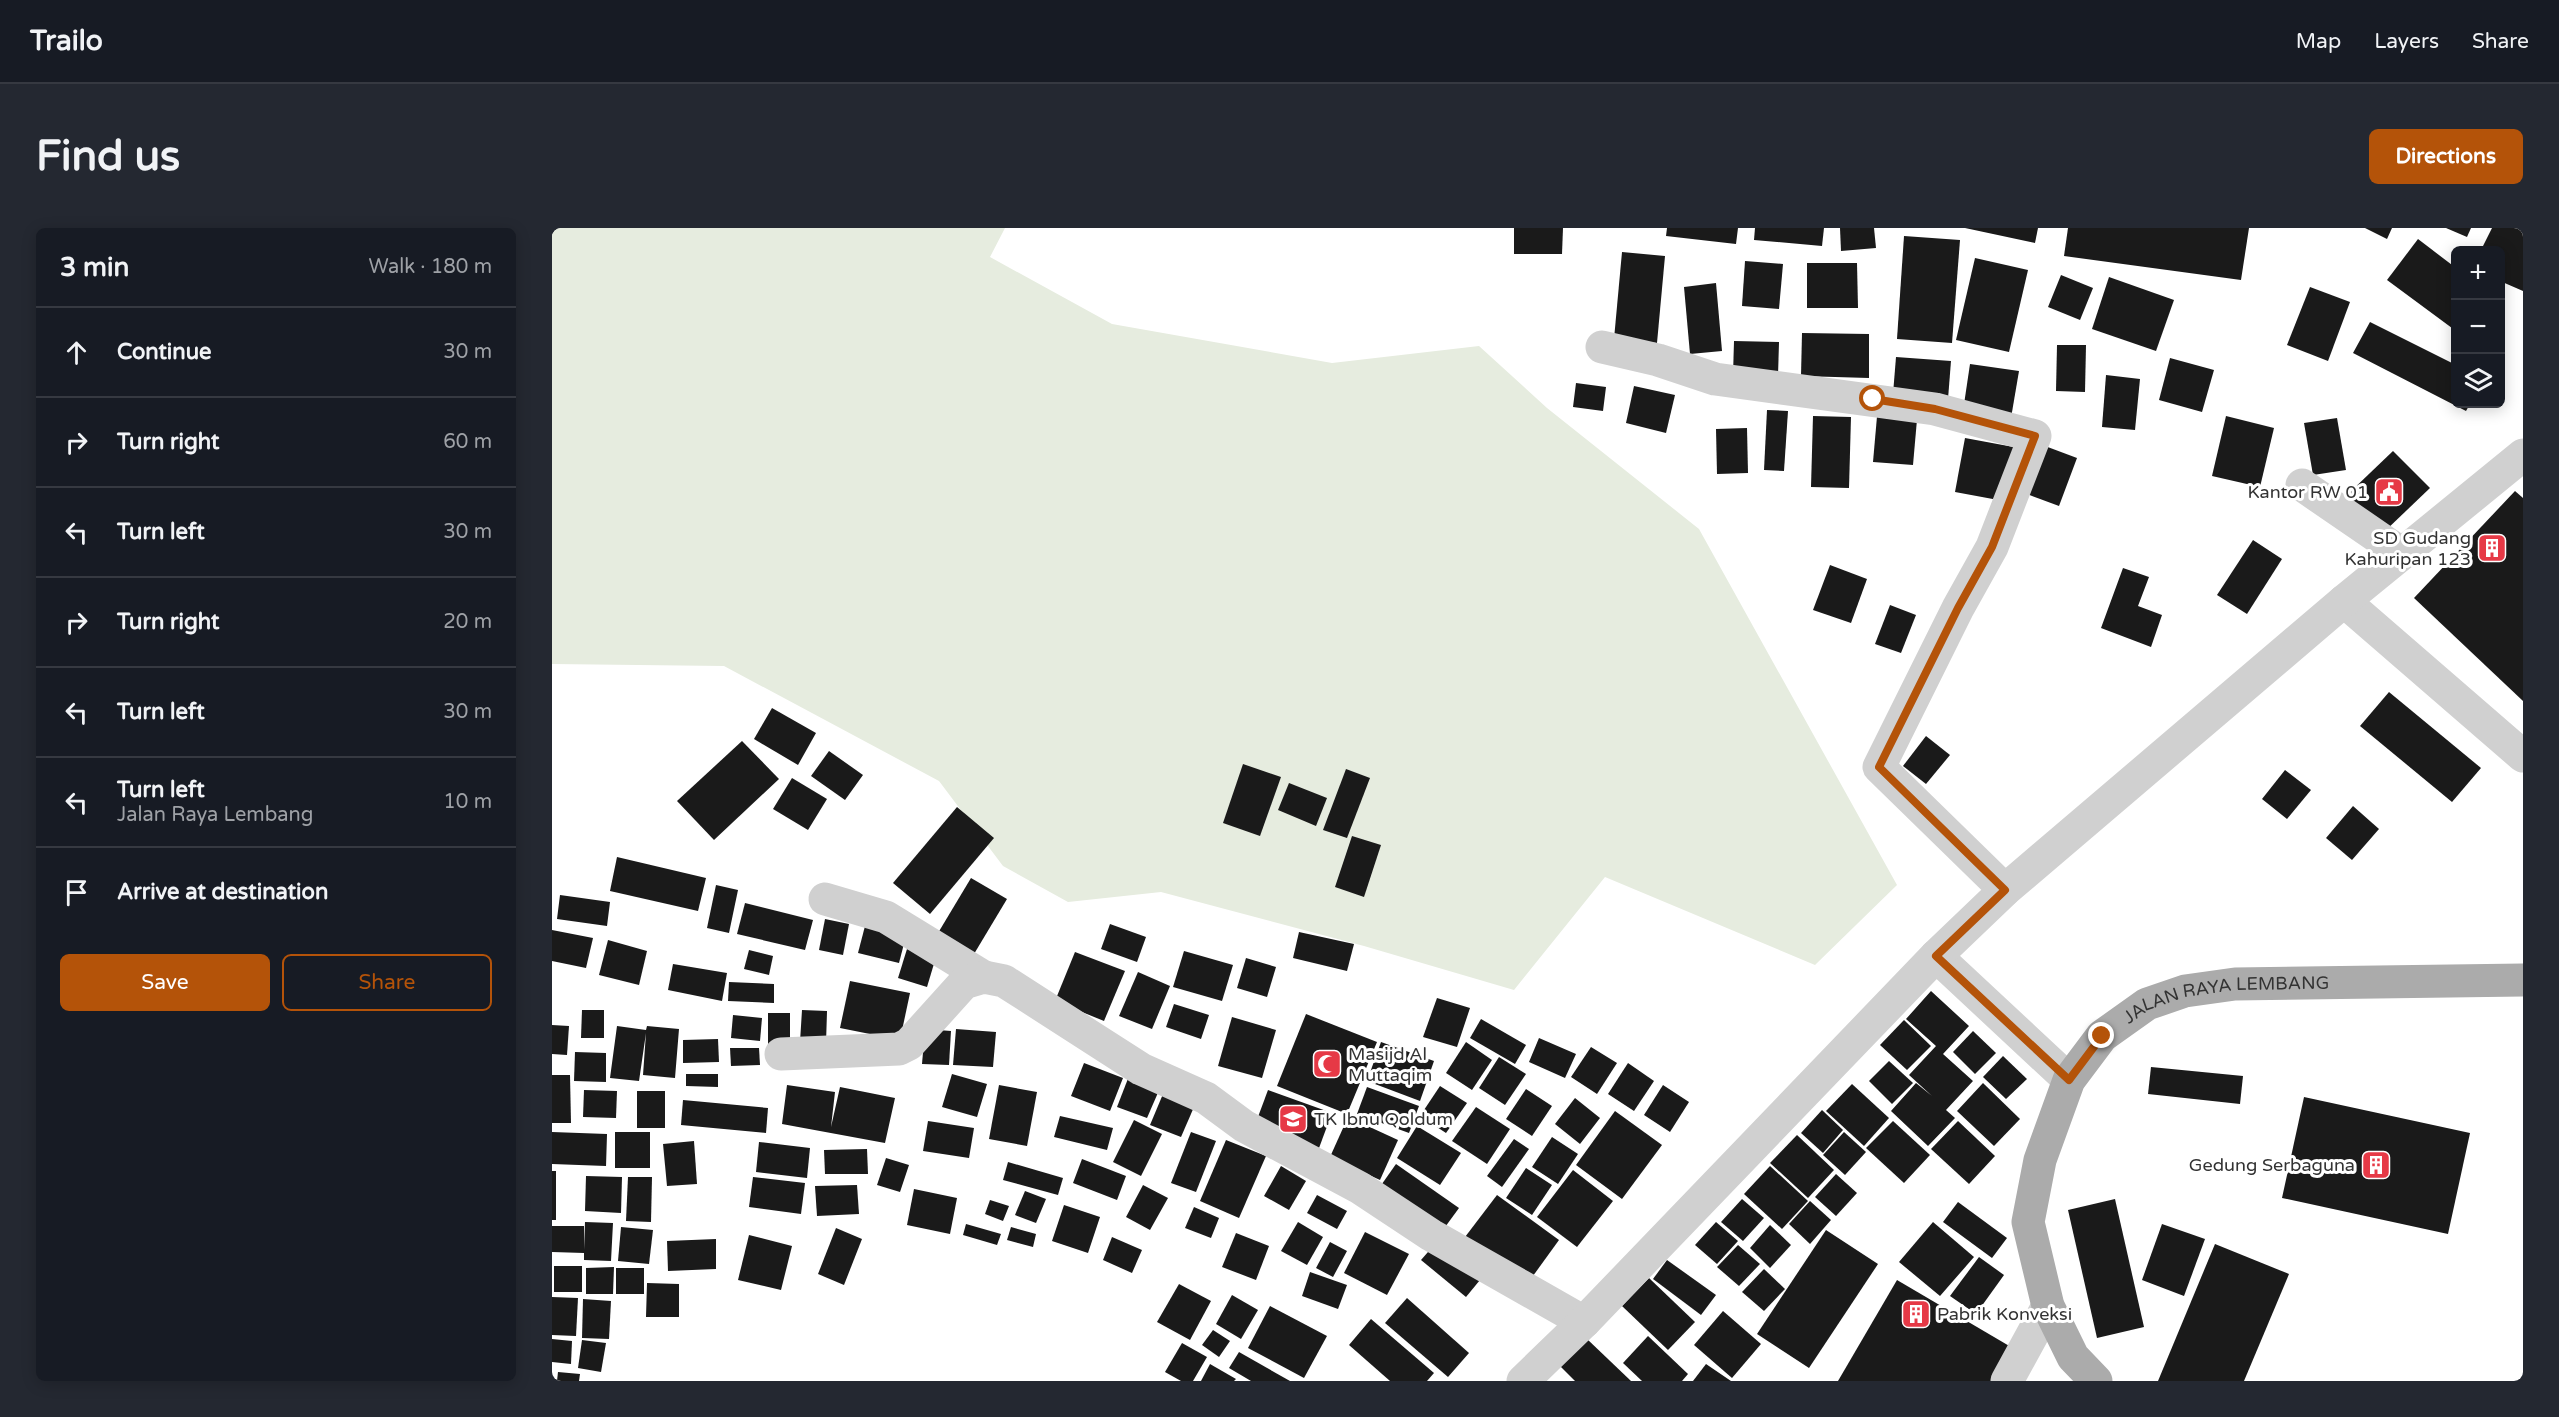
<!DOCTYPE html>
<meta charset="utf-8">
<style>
body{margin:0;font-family:"Varela Round",sans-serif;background:#242831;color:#f1f3f6}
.controls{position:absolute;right:18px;top:18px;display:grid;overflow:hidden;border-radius:9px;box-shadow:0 3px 15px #0003}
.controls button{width:54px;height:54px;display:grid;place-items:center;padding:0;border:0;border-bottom:2px solid #363941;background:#171b24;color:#f1f3f6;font:30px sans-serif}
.stop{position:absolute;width:18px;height:18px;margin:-14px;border:4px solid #b45309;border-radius:50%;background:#fff}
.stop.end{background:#b45309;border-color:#fff;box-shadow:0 2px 6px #0008}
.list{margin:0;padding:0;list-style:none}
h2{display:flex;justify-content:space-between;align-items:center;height:78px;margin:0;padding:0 24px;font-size:26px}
h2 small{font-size:20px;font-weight:400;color:#9ea1a6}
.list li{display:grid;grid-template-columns:39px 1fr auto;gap:18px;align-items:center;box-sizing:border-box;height:90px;padding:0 24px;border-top:2px solid #363941}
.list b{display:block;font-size:22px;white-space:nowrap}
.list p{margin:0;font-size:20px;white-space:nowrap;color:#9ea1a6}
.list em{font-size:20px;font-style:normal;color:#9ea1a6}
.actions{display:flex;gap:12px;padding:18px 24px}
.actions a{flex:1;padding:14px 0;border:2px solid #b45309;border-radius:9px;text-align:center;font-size:21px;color:#b45309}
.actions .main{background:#b45309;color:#fff}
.icon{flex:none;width:33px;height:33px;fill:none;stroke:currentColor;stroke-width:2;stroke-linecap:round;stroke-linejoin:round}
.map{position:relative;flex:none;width:1971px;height:1153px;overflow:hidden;border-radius:9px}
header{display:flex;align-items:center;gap:36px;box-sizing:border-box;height:84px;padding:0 30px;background:#171b24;border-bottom:2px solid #363941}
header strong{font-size:28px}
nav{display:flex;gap:33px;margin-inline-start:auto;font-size:21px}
.intro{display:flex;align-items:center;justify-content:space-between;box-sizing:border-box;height:144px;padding:0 36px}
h1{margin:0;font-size:42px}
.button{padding:15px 27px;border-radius:9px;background:#b45309;color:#fff;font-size:21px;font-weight:700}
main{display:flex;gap:36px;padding:0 36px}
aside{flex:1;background:#171b24;border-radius:9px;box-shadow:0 3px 15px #0003}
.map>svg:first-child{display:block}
.green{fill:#e6ecdf}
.building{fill:#1a1a1a}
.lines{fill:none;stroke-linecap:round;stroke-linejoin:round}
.minor{stroke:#d0d0d0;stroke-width:33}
.major{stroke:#ababab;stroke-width:33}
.route{stroke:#b45309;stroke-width:8}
.labels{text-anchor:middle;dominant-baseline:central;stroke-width:6;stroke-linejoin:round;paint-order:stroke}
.poi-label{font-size:18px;fill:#333;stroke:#fff;text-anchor:end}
.street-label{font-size:18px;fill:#333;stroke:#fff}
</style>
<header>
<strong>Trailo</strong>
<nav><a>Map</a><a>Layers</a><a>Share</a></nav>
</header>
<div class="intro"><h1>Find us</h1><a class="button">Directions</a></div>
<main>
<aside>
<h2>3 min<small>Walk · 180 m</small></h2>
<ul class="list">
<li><svg class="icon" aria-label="ahead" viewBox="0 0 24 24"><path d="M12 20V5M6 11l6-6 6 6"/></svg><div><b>Continue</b></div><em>30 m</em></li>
<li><svg class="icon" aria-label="right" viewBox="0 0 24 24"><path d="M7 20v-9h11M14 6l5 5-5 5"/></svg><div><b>Turn right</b></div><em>60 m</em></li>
<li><svg class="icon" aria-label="left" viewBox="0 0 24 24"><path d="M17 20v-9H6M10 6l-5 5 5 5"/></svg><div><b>Turn left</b></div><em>30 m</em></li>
<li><svg class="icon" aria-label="right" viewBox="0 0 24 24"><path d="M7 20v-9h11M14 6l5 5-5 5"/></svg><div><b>Turn right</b></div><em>20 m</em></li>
<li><svg class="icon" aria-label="left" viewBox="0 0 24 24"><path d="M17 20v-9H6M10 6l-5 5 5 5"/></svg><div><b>Turn left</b></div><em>30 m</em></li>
<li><svg class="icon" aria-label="left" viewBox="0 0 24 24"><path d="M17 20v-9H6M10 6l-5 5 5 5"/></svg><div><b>Turn left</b><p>Jalan Raya Lembang</p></div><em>10 m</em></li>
<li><svg class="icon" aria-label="arrive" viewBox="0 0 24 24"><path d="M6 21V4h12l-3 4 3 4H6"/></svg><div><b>Arrive at destination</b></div></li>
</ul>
<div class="actions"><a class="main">Save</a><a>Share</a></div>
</aside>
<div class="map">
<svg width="1971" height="1153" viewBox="0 0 1971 1153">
<rect width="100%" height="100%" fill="#fff"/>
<path class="green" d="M0 0H453L438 29 560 96 780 135 927 118 995 180 1147 301 1345 657 1263 737 1053 649 962 762 812 718 609 664 516 674 451 638 387 553 172 438 0 436Z"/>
<g class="building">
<path d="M962 0H1011L1010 26H962Z"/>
<path d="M1115 0H1186L1184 16 1114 8Z"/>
<path d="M1203 0H1272L1270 18 1202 12Z"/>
<path d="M1288 0H1322L1324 20 1289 23Z"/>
<path d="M1413 0H1486L1483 15Z"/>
<path d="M1516 0H1697L1689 52 1512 28Z"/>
<path d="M1813 0H1840L1835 11Z"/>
<path d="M1894 0H1919L1915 9Z"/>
<path d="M1940 0H1971V63L1948 53V22H1929Z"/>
<path d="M1352 8 1408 12 1400 115 1345 111Z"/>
<path d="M1866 11 1904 40V103L1835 52Z"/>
<path d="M1070 24 1113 28 1105 115 1062 111Z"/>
<path d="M1423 30 1476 42 1457 124 1404 112Z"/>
<path d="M1193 33 1231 36 1227 81 1190 78Z"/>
<path d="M1255 35H1305L1306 80H1255Z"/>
<path d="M1509 47 1541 60 1528 92 1496 79Z"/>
<path d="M1557 49 1622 72 1604 123 1540 101Z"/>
<path d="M1164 55 1170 123 1138 126 1132 59Z"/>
<path d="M1758 59 1798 74 1776 133 1735 117Z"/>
<path d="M1818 94 1904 137V176H1918L1914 183 1801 125Z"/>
<path d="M1250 105 1317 106V150L1249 148Z"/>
<path d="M1182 113 1227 114 1226 148 1181 147Z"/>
<path d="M1505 117H1534L1533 164 1504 163Z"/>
<path d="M1344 129 1399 133 1396 171 1341 166Z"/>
<path d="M1618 130 1662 142 1650 184 1607 172Z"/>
<path d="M1418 136 1467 143 1459 190 1411 183Z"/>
<path d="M1554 147 1588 151 1583 202 1550 199Z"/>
<path d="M1024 155 1054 159 1051 183 1021 179Z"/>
<path d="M1082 158 1123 167 1114 205 1074 195Z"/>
<path d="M1326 177 1366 180 1361 237 1321 234Z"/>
<path d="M1215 182 1236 183 1232 243 1212 242Z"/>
<path d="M1261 188 1299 189 1297 260 1259 259Z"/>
<path d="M1674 188 1722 200 1708 259 1660 248Z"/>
<path d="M1785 190 1794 242 1761 247 1752 195Z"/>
<path d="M1195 200 1196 245 1165 246 1164 201Z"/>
<path d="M1413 210 1467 220 1457 274 1403 264Z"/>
<path d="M1493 218 1525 230 1507 278 1475 266Z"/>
<path d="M1841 223 1878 260 1832 304 1795 267Z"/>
<path d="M1963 263 1971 270V473L1862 370Z"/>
<path d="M1701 312 1730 331 1695 386 1665 367Z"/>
<path d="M1278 337 1315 351 1299 395 1261 382Z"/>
<path d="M1571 340 1597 349 1586 378 1610 387 1599 419 1549 400Z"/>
<path d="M1338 377 1364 387 1349 425 1323 416Z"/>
<path d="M1837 464 1929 540 1900 574 1808 498Z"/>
<path d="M220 480 264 505 246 537 202 511Z"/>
<path d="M1374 508 1398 527 1374 556 1351 538Z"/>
<path d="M190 513 227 551 162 612 125 573Z"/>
<path d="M277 523 311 547 293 572 259 548Z"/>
<path d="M691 536 729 549 708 608 671 595Z"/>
<path d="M794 541 818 550 795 610 771 602Z"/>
<path d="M1733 542 1759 562 1735 591 1710 571Z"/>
<path d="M240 550 275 571 256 602 221 581Z"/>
<path d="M737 555 775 570 764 598 726 582Z"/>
<path d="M1801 578 1827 601 1800 632 1774 610Z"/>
<path d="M405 579 442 610 378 686 341 655Z"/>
<path d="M800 608 829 617 812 669 783 659Z"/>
<path d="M65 629 154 650 146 683 58 663Z"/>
<path d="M419 650 455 671 422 726 386 705Z"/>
<path d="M164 657 186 662 177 705 155 700Z"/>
<path d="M8 667 58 674 55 698 5 691Z"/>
<path d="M193 675 261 692 253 722 185 706Z"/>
<path d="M273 691 297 696 291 727 267 722Z"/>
<path d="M558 696 594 709 585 734 549 721Z"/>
<path d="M313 698 354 708 347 735 306 725Z"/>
<path d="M0 702 41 710 34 740 0 733Z"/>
<path d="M747 704 802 716 795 743 741 730Z"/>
<path d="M56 712 95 723 87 757 47 747Z"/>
<path d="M355 721 384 729 375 759 346 750Z"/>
<path d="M197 722 221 728 217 747 192 741Z"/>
<path d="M632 723 681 737 670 773 621 759Z"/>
<path d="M523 724 573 743 552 793 503 773Z"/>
<path d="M694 730 724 739 715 769 685 760Z"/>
<path d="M121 736 175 745 170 773 116 762Z"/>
<path d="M586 744 618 758 600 801 567 788Z"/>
<path d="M298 753 358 765 348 812 288 800Z"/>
<path d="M177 754 222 756V775L176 773Z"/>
<path d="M1379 763 1417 798 1391 826 1421 853 1394 882 1403 890 1376 918 1339 883 1364 855 1380 868 1357 847 1384 818 1354 791Z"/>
<path d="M885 770 918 780 905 819 871 809Z"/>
<path d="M622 776 657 787 649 811 614 799Z"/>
<path d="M30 782H52V810H29Z"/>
<path d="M250 782 275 783 274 815 248 814Z"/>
<rect x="216" y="785" width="22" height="34"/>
<path d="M754 786 825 814 795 886 725 858Z"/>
<path d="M181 787 210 790 208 813 179 810Z"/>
<path d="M680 789 724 802 710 850 666 838Z"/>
<path d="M929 791 974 817 963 836 918 810Z"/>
<path d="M1352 792 1379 818 1355 842 1328 817Z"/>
<path d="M0 797 17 798 15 827 0 826Z"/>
<path d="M65 798 94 802 95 798 127 801 123 850 91 847 94 805 87 853 58 850Z"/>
<path d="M373 801 399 803 397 837 370 836Z"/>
<path d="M404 801 444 804 441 839 401 837Z"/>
<path d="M1421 803 1444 825 1423 846 1401 824Z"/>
<path d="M987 810 1024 826 1013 850 977 834Z"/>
<path d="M166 811 167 834 131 835V812Z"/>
<path d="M829 814 882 833 868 873 815 853Z"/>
<path d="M914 814 940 832 920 862 894 845Z"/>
<path d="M1039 819 1065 835 1045 866 1019 849Z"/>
<path d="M178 820H207L208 837 179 838Z"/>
<path d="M23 824 54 825V854L22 853Z"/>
<path d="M1451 828 1475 851 1454 871 1431 849Z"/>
<path d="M947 829 974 846 953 877 927 860Z"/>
<path d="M1337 833 1361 855 1340 876 1317 853Z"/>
<path d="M532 835 571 850 558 883 519 868Z"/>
<path d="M1076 835 1102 853 1082 883 1056 866Z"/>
<path d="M1599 839 1691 848 1688 876 1596 866Z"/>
<path d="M134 846H166V859L134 858Z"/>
<path d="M400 846 435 856 425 889 390 879Z"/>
<path d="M0 847H18L19 895H0Z"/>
<path d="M577 848 608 860 595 890 565 879Z"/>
<path d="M1431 855 1468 891 1442 918 1405 883Z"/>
<path d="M1300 856 1337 890 1312 918 1274 883Z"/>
<path d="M235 857 283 864 279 899 288 859 343 870 333 915 230 896Z"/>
<path d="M447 857 485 864 475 918 437 911Z"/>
<path d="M1111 857 1137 874 1118 904 1092 887Z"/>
<path d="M888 858 915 875 894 905 868 888Z"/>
<path d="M815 859 867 878 857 905 805 886Z"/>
<path d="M974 861 1000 878 980 908 954 891Z"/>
<path d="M32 862 65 863 64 890 31 889Z"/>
<path d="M716 862 780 885 767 920 703 897Z"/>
<rect x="85" y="863" width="28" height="37"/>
<path d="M611 866 642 879 629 909 598 897Z"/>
<path d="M1752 869 1918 905 1896 1006 1730 970Z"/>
<path d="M1023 870 1048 890 1028 916 1003 896Z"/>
<path d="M131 872 216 880 214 905 129 897Z"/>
<path d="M924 879 958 901 935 936 900 913Z"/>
<path d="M1270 882 1291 902 1271 925 1249 905Z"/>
<path d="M1063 883 1110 917 1070 971 1024 937Z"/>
<path d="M508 888 561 900 555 922 502 909Z"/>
<path d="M796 889 846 912 828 952 778 929Z"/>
<path d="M582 892 610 906 589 948 561 934Z"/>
<path d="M376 893 422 900 417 930 371 923Z"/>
<path d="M1341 893 1378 927 1352 955 1314 920Z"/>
<path d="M1406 893 1443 928 1417 956 1379 921Z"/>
<path d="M865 898 909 925 888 957 845 930Z"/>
<path d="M0 904 55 906 54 938 0 936Z"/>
<rect x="63" y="904" width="35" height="36"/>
<path d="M639 904 664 913 644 964 619 955Z"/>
<path d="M1292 904 1314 924 1293 947 1271 927Z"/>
<path d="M1245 907 1282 942 1256 970 1218 935Z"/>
<path d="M1000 909 1026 926 1006 956 980 939Z"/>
<path d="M962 911 977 921 950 959 935 948Z"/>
<path d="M674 912 714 928 687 990 648 973Z"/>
<path d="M142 913 145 956 115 958 111 916Z"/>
<path d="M207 914 258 920 255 950 204 944Z"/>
<path d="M315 921 316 946H273L272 922Z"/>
<path d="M334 930 357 937 348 964 325 957Z"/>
<path d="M530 931 574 948 565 972 521 955Z"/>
<path d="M456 934 511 950 506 967 451 952Z"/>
<path d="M844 936 907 980 888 1006 825 963Z"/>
<path d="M729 938 754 953 737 982 712 968Z"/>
<path d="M1218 938 1256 973 1230 1001 1192 966Z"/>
<path d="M974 940 1000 957 980 987 954 970Z"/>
<path d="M1021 942 1061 973 1025 1019 985 989Z"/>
<rect x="0" y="943" width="4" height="49"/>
<path d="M1284 946 1305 965 1284 988 1263 969Z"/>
<path d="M34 948 70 949 69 985 33 983Z"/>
<path d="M76 949H100L99 994 74 993Z"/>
<path d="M201 949 253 955 249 986 197 979Z"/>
<path d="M305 957 307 986 265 988 263 958Z"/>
<path d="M591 957 616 970 598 1002 574 989Z"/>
<path d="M362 961 405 970 398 1006 355 997Z"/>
<path d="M473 963 494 971 484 995 463 987Z"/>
<path d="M765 967 795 983 785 1001 755 985Z"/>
<path d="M945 967 1007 1012 973 1059 910 1013Z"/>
<path d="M1190 971 1212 990 1191 1013 1169 994Z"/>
<path d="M1563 971 1592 1099 1545 1110 1516 982Z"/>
<path d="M438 972 457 978 451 993 433 986Z"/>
<path d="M1258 973 1279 992 1258 1016 1237 996Z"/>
<path d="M1406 974 1455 1010 1440 1030 1391 994Z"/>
<path d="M512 977 548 989 536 1025 500 1013Z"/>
<path d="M642 979 667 990 659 1010 633 1000Z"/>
<path d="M33 994 61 995 59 1033 32 1032V1025L0 1024V998H32V1022Z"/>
<path d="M746 994 771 1009 755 1037 729 1023Z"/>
<path d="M1164 994 1186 1013 1165 1036 1143 1017Z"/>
<path d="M1381 994 1422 1029 1388 1068 1347 1034Z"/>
<path d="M414 996 449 1006 445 1017 411 1007Z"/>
<path d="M1610 996 1653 1011 1632 1068 1590 1052Z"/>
<path d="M1218 997 1239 1017 1218 1040 1198 1020Z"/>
<path d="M69 999 101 1002 97 1036 66 1033Z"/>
<path d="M459 999 484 1006 481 1019 455 1012Z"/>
<path d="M284 1000 310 1011 292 1057 266 1046Z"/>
<path d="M1274 1002 1326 1036 1257 1140 1205 1106Z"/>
<path d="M813 1004 857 1026 835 1067 792 1045Z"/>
<path d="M684 1005 717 1018 704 1052 670 1039Z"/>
<path d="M197 1007 240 1018 229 1062 186 1052Z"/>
<path d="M560 1009 590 1022 580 1045 551 1032Z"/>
<path d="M164 1011V1041L116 1043 115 1013Z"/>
<path d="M778 1014 795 1023 781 1049 764 1040Z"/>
<path d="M883 1016 928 1052 914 1069 869 1032Z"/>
<path d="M1663 1016 1737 1046 1692 1153H1606Z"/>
<path d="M1186 1017 1208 1036 1187 1058 1165 1039Z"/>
<path d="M1427 1029 1452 1047 1424 1086 1398 1068Z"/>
<path d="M1115 1032 1164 1067 1149 1087 1101 1051Z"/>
<rect x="2" y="1038" width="28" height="26"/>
<path d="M62 1039 61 1066H34V1040Z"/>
<rect x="64" y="1040" width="28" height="26"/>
<path d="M1212 1041 1233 1061 1212 1083 1190 1064Z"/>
<path d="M758 1044 795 1057 786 1081 750 1068Z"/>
<path d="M1097 1050 1143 1094 1116 1122 1070 1078Z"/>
<path d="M1345 1052 1459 1119 1439 1153H1286Z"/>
<path d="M95 1055 127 1056V1089H94Z"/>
<path d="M627 1056 659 1073 638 1112 605 1094Z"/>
<path d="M680 1067 706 1082 689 1111 664 1096Z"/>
<path d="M0 1069 26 1070 24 1108 0 1107Z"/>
<path d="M855 1070 917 1125 896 1149 833 1095Z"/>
<path d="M31 1071 59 1073 57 1111 30 1110Z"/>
<path d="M718 1078 775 1108 752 1150 696 1120Z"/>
<path d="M1171 1083 1209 1116 1180 1150 1142 1117Z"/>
<path d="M819 1091 882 1145 875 1153H838L797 1117Z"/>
<path d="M661 1102 678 1113 667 1129 650 1117Z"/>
<path d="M1096 1108 1136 1146 1130 1153H1090L1071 1135Z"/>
<path d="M1034 1110 1079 1153H1023L1008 1138Z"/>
<path d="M0 1111 20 1113 19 1136 0 1134Z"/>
<path d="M30 1112 54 1115 49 1144 26 1140Z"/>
<path d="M630 1115 655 1129 641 1153H629L613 1144Z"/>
<path d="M687 1124 738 1153H699L677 1140Z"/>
<path d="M658 1136 684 1151 682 1153H649Z"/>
<path d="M1154 1136 1179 1153H1141Z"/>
<path d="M6 1144 28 1146 27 1153H5Z"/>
</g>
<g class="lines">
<g class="minor">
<path d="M1050 119 1106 132 1163 151 1383 181 1483 208 1440 319 1406 380 1327 539 1453 662"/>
<path d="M1750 257 1849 325"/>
<path d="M1792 373 1971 528"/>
<path d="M273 671 334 689 432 749"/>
<path d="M1384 728 1517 852"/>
<path d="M229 826 347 821 357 816 412 755 432 749 452 753 589 841 654 870 692 898 808 960 879 1007 1032 1094"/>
<path d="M971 1153 1032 1094 1384 728 1453 662 1792 373 1971 227"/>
<path d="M1455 1153 1496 1078"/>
</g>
<path class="major" id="s1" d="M1544 1153 1521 1129 1496 1078 1476 994 1488 932 1517 852 1550 808 1595 776 1633 763 1683 756 1971 752"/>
</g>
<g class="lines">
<path class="route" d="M1321 171 1383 181 1483 208 1440 319 1406 380 1327 539 1453 662 1384 728 1517 852 1550 808"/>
</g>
<defs>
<g id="civic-square" transform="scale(1.5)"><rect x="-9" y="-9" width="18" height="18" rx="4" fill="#e63946" stroke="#fff"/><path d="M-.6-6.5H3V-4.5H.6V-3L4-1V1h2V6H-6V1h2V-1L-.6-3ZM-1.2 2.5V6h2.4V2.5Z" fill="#fff"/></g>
<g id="building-square" transform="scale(1.5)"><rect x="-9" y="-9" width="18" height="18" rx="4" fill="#e63946" stroke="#fff"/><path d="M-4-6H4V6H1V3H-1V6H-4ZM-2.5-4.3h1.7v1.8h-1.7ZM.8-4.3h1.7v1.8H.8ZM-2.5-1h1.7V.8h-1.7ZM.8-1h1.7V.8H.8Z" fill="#fff"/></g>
<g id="mosque-square" transform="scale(1.5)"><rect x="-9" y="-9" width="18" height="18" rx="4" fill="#e63946" stroke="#fff"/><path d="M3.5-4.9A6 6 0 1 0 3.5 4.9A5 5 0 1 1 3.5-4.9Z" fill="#fff"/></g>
<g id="school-square" transform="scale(1.5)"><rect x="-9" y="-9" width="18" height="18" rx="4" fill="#e63946" stroke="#fff"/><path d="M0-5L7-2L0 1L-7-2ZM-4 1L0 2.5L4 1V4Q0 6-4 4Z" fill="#fff"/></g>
</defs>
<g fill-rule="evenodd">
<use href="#civic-square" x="1837" y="264"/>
<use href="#building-square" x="1940" y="320"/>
<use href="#mosque-square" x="775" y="836"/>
<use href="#school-square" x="741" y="891"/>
<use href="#building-square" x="1824" y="937"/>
<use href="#building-square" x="1364" y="1086"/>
</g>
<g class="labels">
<g class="poi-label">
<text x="1816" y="264">Kantor RW 01</text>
<text x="1919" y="310">SD Gudang<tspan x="1919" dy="21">Kahuripan 123</tspan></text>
<text x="796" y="826" text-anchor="start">Masijd Al<tspan x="796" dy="21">Muttaqim</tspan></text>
<text x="762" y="891" text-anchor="start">TK Ibnu Qoldum</text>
<text x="1803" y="937">Gedung Serbaguna</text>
<text x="1385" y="1086" text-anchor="start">Pabrik Konveksi</text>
</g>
<g class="street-label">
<text stroke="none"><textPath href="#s1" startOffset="514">JALAN RAYA LEMBANG</textPath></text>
</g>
</g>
</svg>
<div class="controls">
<button>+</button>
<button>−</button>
<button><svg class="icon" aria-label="layers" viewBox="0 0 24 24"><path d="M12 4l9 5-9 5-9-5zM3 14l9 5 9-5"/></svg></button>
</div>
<div class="stop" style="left:1321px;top:171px"></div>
<div class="stop end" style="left:1550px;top:808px"></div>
</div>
</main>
